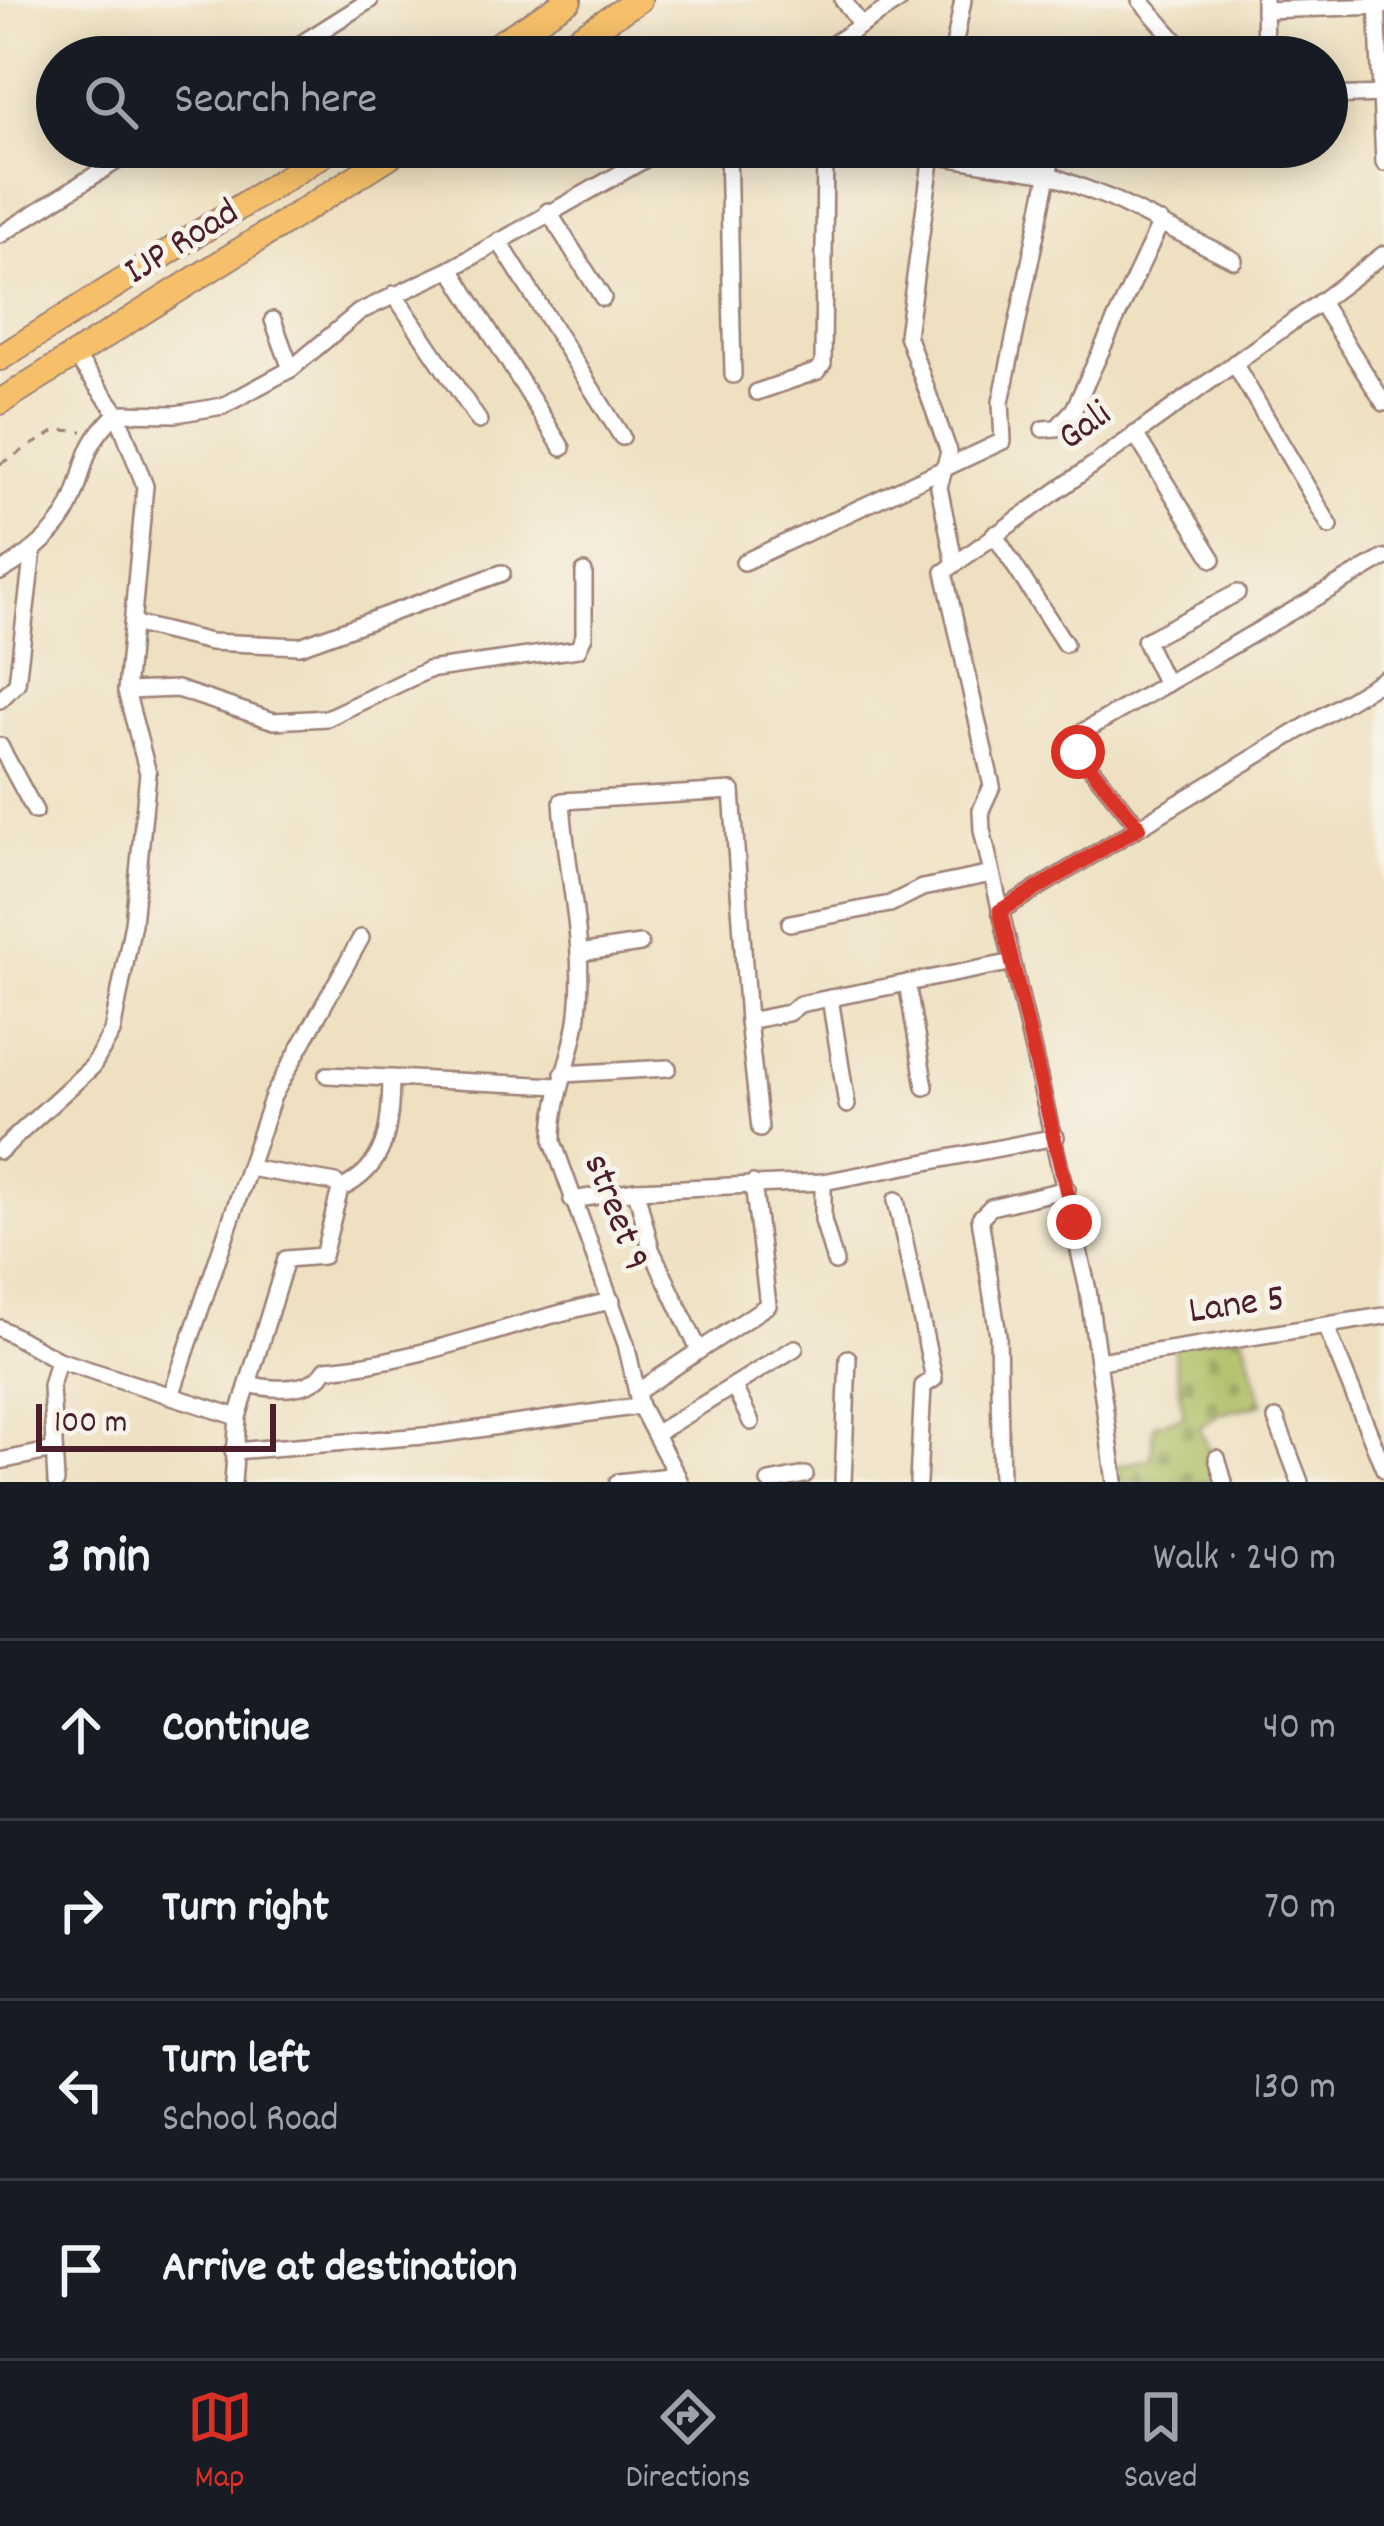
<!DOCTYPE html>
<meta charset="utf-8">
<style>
body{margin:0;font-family:Dekko,sans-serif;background:#242831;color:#f1f3f6}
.scale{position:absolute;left:36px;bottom:30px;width:240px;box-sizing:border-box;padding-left:12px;border:6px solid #4a1f2b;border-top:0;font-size:33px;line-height:42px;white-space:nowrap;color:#4a1f2b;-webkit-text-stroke:9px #f7f3e8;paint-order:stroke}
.stop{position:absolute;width:36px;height:36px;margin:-27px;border:9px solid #d93025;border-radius:50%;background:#fff}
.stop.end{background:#d93025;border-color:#fff;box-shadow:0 3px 12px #0008}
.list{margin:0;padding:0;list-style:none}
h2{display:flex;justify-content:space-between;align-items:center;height:156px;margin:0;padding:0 48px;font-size:51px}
h2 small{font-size:39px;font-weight:400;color:#9ea1a6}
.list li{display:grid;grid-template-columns:78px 1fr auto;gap:36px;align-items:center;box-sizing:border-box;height:180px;padding:0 48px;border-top:3px solid #363941}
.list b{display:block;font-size:45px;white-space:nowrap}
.list p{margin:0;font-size:39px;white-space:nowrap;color:#9ea1a6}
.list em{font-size:39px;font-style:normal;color:#9ea1a6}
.icon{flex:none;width:66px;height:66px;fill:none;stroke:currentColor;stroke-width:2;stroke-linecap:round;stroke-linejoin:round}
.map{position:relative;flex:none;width:1384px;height:1482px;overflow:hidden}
.search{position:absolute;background:#171b24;box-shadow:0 6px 30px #0003;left:36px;right:36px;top:36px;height:132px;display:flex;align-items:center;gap:30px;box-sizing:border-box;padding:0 42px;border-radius:66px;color:#9ea1a6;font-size:45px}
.sheet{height:876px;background:#171b24}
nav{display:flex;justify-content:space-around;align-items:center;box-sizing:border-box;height:168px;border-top:3px solid #363941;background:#171b24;font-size:33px;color:#9ea1a6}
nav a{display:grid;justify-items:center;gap:6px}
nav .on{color:#d93025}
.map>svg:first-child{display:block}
.cemetery{fill:url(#cemetery-stones);stroke:#7a6e46;stroke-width:3}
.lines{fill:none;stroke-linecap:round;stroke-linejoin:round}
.minor-casing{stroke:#9c8076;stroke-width:20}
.highway-casing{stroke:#9c8076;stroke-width:28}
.path{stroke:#9c8076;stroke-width:3;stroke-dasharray:9 9;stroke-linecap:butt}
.minor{stroke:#fff;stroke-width:15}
.highway{stroke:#f6c06b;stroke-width:24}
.route{stroke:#d93025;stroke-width:15}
.labels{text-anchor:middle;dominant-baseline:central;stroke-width:10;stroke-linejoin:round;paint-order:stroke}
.street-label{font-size:39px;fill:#4a1f2b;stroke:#f7f3e8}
</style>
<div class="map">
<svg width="1384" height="1482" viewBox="0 0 1384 1482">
<defs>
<pattern id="cemetery-stones" width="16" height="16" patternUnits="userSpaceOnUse" patternTransform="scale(3)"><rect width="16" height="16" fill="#abbd61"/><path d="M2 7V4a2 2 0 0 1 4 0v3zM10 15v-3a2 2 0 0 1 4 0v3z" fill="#8d9950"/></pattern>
</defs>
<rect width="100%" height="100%" fill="#f7f3e8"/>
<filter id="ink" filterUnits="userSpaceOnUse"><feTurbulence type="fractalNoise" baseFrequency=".00833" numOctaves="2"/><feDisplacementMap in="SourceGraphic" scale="24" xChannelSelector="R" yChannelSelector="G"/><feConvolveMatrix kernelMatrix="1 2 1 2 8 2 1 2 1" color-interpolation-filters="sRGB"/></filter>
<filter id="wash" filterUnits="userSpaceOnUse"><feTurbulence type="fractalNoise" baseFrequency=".004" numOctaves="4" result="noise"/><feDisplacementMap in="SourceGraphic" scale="48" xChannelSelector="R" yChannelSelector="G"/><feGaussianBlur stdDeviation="2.7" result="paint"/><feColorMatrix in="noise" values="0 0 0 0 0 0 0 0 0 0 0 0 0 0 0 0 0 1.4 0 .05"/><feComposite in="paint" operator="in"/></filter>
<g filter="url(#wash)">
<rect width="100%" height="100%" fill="#eee0c0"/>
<path class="cemetery" d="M1242 1332 1263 1404 1218 1414 1199 1428 1225 1482H1119L1116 1466 1151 1459 1154 1425 1184 1416 1173 1345Z"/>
</g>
<g filter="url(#ink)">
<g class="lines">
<g class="minor-casing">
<g id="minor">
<path d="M843 0 861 25"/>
<path d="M1140 0 1190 57"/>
<path d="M1264 0 1265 57"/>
<path d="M1377 0 1384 163"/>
<path d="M1264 10 1384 6"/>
<path d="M280 57 370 0"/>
<path d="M813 57 900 0"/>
<path d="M952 57 963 0"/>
<path d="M1327 96 1384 94"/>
<path d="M728 147 733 375"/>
<path d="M933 147 907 335 949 452 939 487 954 560"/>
<path d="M932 155 1048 174 1112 199 1234 260"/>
<path d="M548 211 603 298"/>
<path d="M0 235 139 147"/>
<path d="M499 241 622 437"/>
<path d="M1384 254 1320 302 1384 403"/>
<path d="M451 269 562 448"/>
<path d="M394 294 479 421"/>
<path d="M273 320 291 369"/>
<path d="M1234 363 1330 526"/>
<path d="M757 392 818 371 823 364 825 147"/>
<path d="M1043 429 1057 428 1074 409 1161 222"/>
<path d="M1135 434 1213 559"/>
<path d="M994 534 1065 644"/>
<path d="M744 562 1003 441 1001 402 1054 147"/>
<path d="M0 572C26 557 57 534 70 506 89 464 78 451 117 413L176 414 223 406 291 369 359 312 451 269 667 147"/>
<path d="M136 624 210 642 300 646 502 573"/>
<path d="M1166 684 1145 641 1237 593"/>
<path d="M126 691 177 689 274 721 327 718 428 670 578 649 584 636V572"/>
<path d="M0 700 17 683 33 550"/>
<path d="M0 746 35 811"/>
<path d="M1139 827 1078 752 1079 734 1384 558"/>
<path d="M1000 911 1384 679"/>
<path d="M790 923 890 904 922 888 992 874"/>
<path d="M579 953 640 944"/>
<path d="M907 983 925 1087"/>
<path d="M830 998 847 1105"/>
<path d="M748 1021 760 1129"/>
<path d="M563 1074 668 1068"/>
<path d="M327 1075 560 1086"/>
<path d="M0 1151 92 1067 112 1032 133 923 148 773 126 691 145 486 117 413 74 354"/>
<path d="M823 1182V1220L835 1262"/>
<path d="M340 1189C388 1167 390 1126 391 1079"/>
<path d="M636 1190 651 1249 699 1350"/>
<path d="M572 1200 636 1190 823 1182 1056 1137"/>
<path d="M896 1200 934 1379 923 1386 918 1482"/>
<path d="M0 1328 58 1360 238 1417"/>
<path d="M1327 1329 1384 1469"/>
<path d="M1099 1361 1384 1316"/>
<path d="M248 1384C272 1390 312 1393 326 1369 426 1361 514 1320 612 1301"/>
<path d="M734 1387 751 1422"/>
<path d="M637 1392 768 1305 753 1183"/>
<path d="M172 1393 273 1096 361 938"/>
<path d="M1276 1419 1300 1482"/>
<path d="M655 1434 795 1348"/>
<path d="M233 1451 436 1435 640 1406"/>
<path d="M1217 1458 1224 1482"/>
<path d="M0 1461 54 1450"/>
<path d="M56 1482 51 1386 58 1360"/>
<path d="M233 1482 238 1417 286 1259 323 1256 340 1189 336 1183 249 1168"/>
<path d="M618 1482 677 1475"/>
<path d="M680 1482 640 1406 626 1344 553 1142C552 1097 573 1058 578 1014 586 943 566 872 562 801L732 791 748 1021 788 1013 800 1004 1009 963"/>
<path d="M769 1482 805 1475"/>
<path d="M843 1482 848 1358"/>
<path d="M1001 1482 998 1335 980 1218 991 1207 1067 1189"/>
<path d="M1115 1482 1088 1290 982 830 981 810 992 786 944 572 1320 302"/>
</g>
</g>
<g class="highway-casing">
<g id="highway">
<path d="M478 57 569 0"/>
<path d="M548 57 639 0"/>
<path d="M0 358 335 147"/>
<path d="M0 402 404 147"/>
</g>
</g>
<path class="path" d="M0 464 57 430 83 431"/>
<use href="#minor" class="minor"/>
<use href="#highway" class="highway"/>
</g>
</g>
<g class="lines" filter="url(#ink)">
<path class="route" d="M1074 1222 1000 911 1139 827 1078 752"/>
</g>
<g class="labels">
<g class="street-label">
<text transform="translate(183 244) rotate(-32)">IJP Road</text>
<text transform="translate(1086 428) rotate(-36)">Gali</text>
<text transform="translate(614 1213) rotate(69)">street 9</text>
<text transform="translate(1237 1307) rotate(-8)">Lane 5</text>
</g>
</g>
</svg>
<div class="scale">100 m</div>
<div class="stop" style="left:1078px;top:752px"></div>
<div class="stop end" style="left:1074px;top:1222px"></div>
<div class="search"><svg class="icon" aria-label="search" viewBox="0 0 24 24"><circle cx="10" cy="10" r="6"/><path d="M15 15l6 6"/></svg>Search here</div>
</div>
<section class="sheet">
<h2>3 min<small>Walk · 240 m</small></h2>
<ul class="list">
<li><svg class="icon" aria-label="ahead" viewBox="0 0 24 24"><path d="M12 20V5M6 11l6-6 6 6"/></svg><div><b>Continue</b></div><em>40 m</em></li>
<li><svg class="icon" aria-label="right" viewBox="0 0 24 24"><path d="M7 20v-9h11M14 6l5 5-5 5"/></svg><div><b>Turn right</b></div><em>70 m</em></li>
<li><svg class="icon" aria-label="left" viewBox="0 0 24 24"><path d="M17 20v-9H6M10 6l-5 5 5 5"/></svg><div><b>Turn left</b><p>School Road</p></div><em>130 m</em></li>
<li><svg class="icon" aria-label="arrive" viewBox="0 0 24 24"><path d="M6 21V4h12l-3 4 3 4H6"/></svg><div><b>Arrive at destination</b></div></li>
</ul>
</section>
<nav>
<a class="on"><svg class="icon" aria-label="map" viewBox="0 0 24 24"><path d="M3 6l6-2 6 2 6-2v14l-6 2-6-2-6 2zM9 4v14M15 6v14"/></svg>Map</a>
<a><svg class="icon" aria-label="directions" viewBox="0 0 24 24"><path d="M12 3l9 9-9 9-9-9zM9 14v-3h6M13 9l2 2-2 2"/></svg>Directions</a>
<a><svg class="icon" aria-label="saved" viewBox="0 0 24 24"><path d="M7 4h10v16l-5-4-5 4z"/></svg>Saved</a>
</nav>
